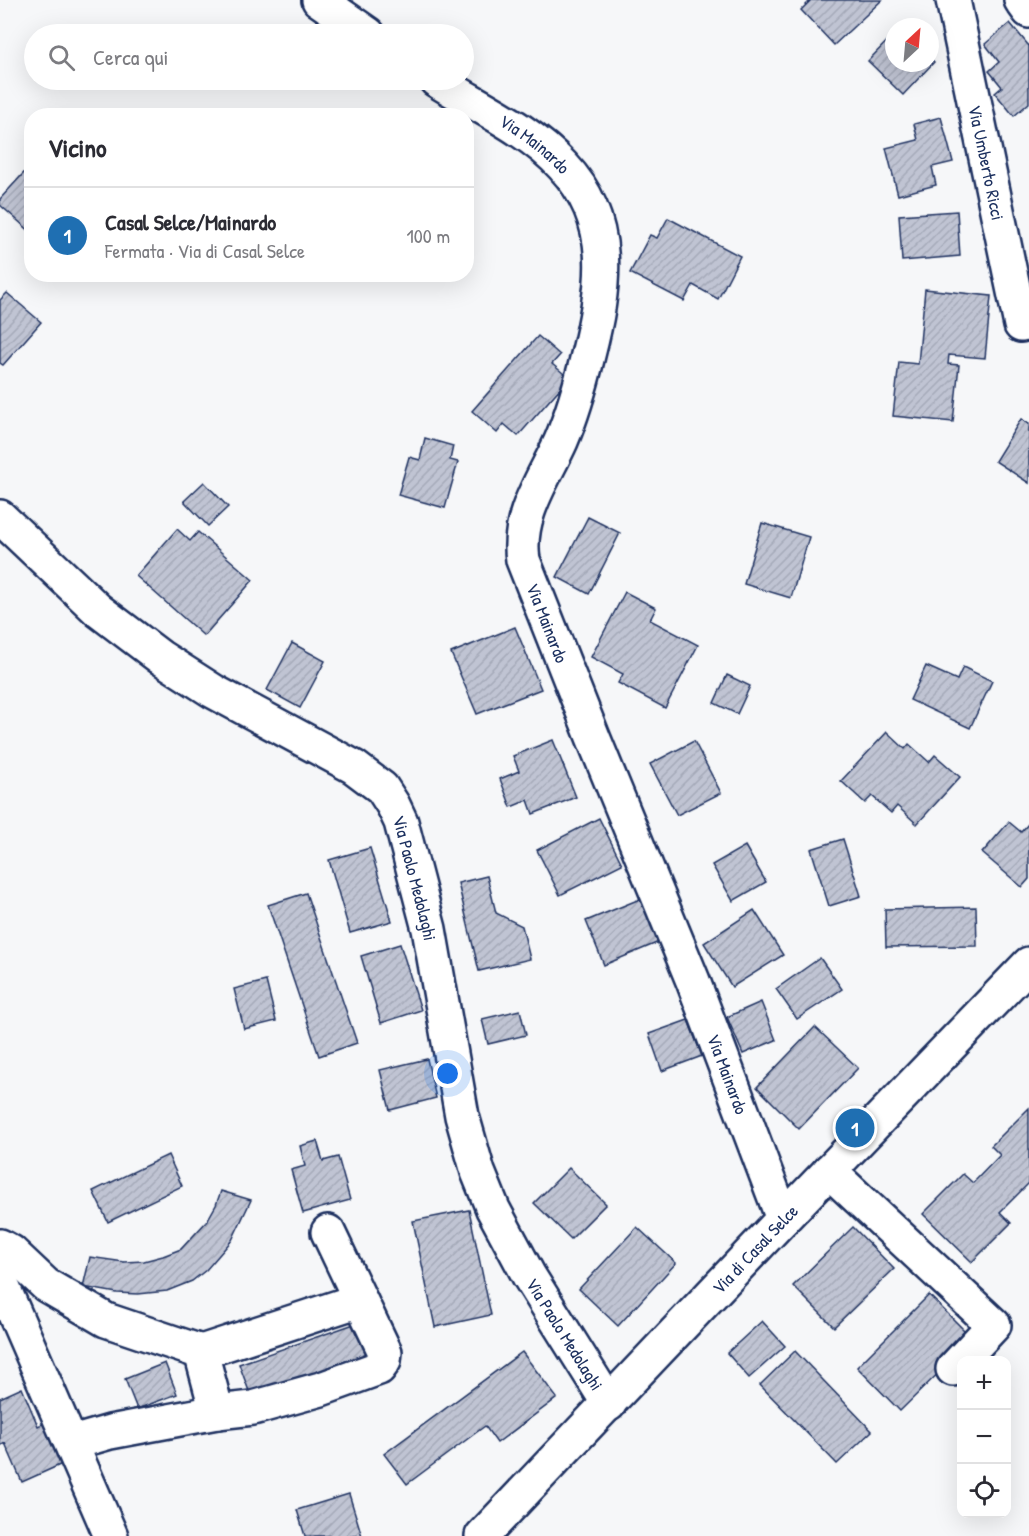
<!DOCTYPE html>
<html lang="it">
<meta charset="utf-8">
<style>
body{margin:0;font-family:"Patrick Hand",sans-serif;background:#f2f2f3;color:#2b2b33}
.controls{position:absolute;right:18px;bottom:18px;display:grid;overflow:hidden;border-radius:12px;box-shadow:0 6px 24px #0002}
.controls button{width:54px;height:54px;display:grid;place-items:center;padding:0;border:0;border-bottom:2px solid #e1e1e2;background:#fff;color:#2b2b33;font:30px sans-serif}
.compass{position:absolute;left:885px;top:18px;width:54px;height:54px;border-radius:50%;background:#fff;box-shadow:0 6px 24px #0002;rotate:26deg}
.you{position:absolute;left:448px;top:1074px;width:21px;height:21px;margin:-15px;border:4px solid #fff;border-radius:50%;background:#1a73e8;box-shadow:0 0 0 9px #1a73e833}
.badge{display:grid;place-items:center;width:39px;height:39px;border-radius:50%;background:#1f6fb2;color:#fff;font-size:20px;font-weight:700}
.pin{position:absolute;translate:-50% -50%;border:3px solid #fff;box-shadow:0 2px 6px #0006}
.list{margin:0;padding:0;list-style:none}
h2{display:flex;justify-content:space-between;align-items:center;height:78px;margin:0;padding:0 24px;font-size:26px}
h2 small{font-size:20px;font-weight:400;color:#7c7c81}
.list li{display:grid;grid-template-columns:39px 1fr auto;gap:18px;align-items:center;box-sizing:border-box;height:96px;padding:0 24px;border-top:2px solid #e1e1e2}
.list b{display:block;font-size:22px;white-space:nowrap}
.list p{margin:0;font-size:20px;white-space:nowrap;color:#7c7c81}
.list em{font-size:20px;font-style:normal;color:#7c7c81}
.icon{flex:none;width:33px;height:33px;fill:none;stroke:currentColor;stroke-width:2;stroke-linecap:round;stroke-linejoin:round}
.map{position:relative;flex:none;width:1029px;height:1536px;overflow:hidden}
.search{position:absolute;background:#fff;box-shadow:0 6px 24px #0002;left:24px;top:24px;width:450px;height:66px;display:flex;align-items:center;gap:15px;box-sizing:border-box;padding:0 21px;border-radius:33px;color:#7c7c81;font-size:22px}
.panel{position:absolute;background:#fff;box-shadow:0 6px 24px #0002;left:24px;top:108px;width:450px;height:174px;border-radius:24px}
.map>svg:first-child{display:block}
.building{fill:url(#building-hatch);stroke:#1b2f5e;stroke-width:1.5}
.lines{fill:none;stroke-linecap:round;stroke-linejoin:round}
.minor-casing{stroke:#1b2f5e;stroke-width:38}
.major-casing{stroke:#1b2f5e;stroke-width:38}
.minor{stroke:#fff;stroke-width:33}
.major{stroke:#fff;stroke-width:33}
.labels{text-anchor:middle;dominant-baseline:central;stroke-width:5;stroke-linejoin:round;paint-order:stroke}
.street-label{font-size:18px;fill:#1b2f5e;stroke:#fff}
</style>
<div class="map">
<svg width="1029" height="1536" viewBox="0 0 1029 1536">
<defs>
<pattern id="building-hatch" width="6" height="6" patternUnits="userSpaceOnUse" patternTransform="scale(1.5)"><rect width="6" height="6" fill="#c0c4d3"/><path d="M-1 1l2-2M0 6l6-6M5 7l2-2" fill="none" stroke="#a4a9b8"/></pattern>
</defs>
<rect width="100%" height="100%" fill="#f6f7f9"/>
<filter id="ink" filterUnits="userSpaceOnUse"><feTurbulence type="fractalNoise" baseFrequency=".0167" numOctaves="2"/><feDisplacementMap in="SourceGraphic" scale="12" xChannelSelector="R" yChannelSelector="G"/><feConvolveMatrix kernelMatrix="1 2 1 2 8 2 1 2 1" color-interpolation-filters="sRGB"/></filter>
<g filter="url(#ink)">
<g class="building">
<path d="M811 0H882L834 45 801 10Z"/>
<path d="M1010 23 1029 46V103L1014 116 995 93 1002 87 989 71 999 62 985 44Z"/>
<path d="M894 34V63H930V58L934 62 903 95 868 61Z"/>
<path d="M941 117 953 162 932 167 936 185 898 195 886 148 918 140 914 124Z"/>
<path d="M32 164V233L0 205V199Z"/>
<path d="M957 211 960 256 902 261 899 215Z"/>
<path d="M668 218 740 256 718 299 693 285 684 301 630 273 650 235 657 238Z"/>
<path d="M925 289 991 296 985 358 949 355 948 364 959 365 953 422 893 416 899 362 918 364Z"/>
<path d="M7 293 41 322 3 365 0 363V300Z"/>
<path d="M538 336 560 355 552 364 569 378 518 436 504 424 497 433 472 411Z"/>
<path d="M1021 419 1029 424V483L995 461Z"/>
<path d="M425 438 453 446 450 460 458 462 445 508 398 495 409 457 420 460Z"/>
<path d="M204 482 228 507 208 526 184 501Z"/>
<path d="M588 517 620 533 589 594 557 577Z"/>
<path d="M762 523 809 537 791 598 744 584Z"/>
<path d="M177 529 190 541 198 532 253 580 204 636 136 576Z"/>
<path d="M625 592 656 608 650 620 698 645 665 708 618 683 623 674 591 657Z"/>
<path d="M515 627 541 689 477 714 451 653Z"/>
<path d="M292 643 325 661 300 708 267 690Z"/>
<path d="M926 666 957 680 963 667 992 681 970 728 910 700Z"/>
<path d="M727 675 750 686 737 714 714 703Z"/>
<path d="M887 732 905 749 909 744 929 762 935 755 960 777 917 824 897 806 891 813 872 796 865 803 841 781Z"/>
<path d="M553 740 576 797 533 814 528 800 511 807 500 779 519 771 513 756Z"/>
<path d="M694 741 721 793 677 815 650 764Z"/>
<path d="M599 818 622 864 560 895 537 850Z"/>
<path d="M1009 822 1021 832 1029 823V879L1022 887 982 853Z"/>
<path d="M843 839 861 896 829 906 811 849Z"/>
<path d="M745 846 766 882 733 901 712 865Z"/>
<path d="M370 848 392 921 350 933 329 860Z"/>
<path d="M487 876 496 913 522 926 530 959 479 971 458 883Z"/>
<path d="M306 893 357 1043 319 1056 268 905Z"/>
<path d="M640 899 659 942 604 965 586 921Z"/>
<path d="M976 907 977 946 886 947 885 909Z"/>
<path d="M754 910 783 955 732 987 704 943Z"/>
<path d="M400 944 421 1010 381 1023 361 956Z"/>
<path d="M820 958 842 989 797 1019 776 989Z"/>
<path d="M266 981 276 1021 244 1029 234 989Z"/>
<path d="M761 1002 776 1040 743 1054 727 1017Z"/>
<path d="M520 1010 526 1035 488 1044 482 1019Z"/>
<path d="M688 1020 702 1056 662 1071 649 1034Z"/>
<path d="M815 1027 858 1068 799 1129 757 1087Z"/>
<path d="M427 1059 436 1098 390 1110 380 1070Z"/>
<path d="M1029 1108V1183L1000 1212 1011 1223 972 1262 923 1214 963 1174 973 1183 1000 1155 991 1146Z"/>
<path d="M317 1141 323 1161 338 1157 350 1200 303 1213 291 1170 305 1166 300 1146Z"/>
<path d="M168 1155 182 1186 108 1222 93 1191Z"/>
<path d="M569 1168 606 1204 571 1239 534 1203Z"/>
<path d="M221 1191 251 1200 232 1240 206 1270 192 1281 167 1291 138 1294 117 1293 83 1287 90 1257 124 1262 144 1261 163 1256 181 1249 207 1221 216 1205Z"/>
<path d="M469 1210 491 1315 435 1327 413 1221Z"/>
<path d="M637 1227 676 1263 618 1326 579 1289Z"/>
<path d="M853 1227 894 1269 834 1327 793 1286Z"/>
<path d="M929 1295 973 1339 900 1411 857 1367Z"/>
<path d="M762 1321 785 1346 749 1378 727 1353Z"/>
<path d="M357 1323 370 1361 253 1402 239 1364Z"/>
<path d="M795 1351 872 1431 837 1464 760 1385Z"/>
<path d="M522 1352 557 1398 497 1443 485 1426 407 1484 384 1454Z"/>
<path d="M165 1363 177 1394 137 1409 125 1379Z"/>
<path d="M22 1388 38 1426 44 1423 62 1464 22 1482 5 1443 0 1446V1398Z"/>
<path d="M349 1494 362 1536H305L297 1510Z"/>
</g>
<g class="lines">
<g class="minor-casing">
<g id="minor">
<path d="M319 0 368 34"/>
<path id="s1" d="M953 0 1021 325"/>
<path d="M1021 0 1029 11"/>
<path id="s2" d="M436 80C479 107 529 129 563 166 615 221 605 288 588 355 581 384 573 413 561 441 544 479 516 516 523 560L593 737 693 981 783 1219"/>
<path id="s3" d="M0 517 98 610 160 657 213 691 354 767 382 788 393 805 401 822 429 929 462 1116 478 1172 493 1209 529 1276 609 1404"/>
<path d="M829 1171 994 1325 953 1369"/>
<path d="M0 1246 11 1252 46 1285 106 1320 201 1352 217 1412"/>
<path d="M0 1280 111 1536"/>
<path d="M201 1352 360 1300"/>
<path d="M72 1443 110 1432 217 1412 253 1408 321 1389 379 1368 384 1361 385 1352 328 1232"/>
</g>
</g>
<g class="major-casing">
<g id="major">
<path id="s4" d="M482 1536 783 1219 1029 964"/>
</g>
</g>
<use href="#minor" class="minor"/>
<use href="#major" class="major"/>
</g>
</g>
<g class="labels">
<g class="street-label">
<text stroke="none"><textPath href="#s2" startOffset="118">Via Mainardo</textPath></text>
<text stroke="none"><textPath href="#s1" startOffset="166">Via Umberto Ricci</textPath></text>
<text stroke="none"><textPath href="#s2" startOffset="639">Via Mainardo</textPath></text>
<text stroke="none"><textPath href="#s3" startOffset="568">Via Paolo Medolaghi</textPath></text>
<text stroke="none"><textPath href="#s2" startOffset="1125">Via Mainardo</textPath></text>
<text stroke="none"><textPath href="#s4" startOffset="396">Via di Casal Selce</textPath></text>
<text stroke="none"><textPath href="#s3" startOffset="1053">Via Paolo Medolaghi</textPath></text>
</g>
</g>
</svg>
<div class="controls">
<button>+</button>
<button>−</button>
<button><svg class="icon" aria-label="locate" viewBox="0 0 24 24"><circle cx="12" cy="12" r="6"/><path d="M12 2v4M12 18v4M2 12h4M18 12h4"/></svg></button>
</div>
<svg class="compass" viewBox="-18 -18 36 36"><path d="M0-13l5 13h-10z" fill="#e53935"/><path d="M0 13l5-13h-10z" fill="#7c7c81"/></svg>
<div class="you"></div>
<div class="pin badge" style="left:855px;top:1128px">1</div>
<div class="search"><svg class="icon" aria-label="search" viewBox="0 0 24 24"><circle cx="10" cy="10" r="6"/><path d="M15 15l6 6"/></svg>Cerca qui</div>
<section class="panel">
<h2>Vicino<small></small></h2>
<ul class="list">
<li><span class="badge">1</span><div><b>Casal Selce/Mainardo</b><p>Fermata · Via di Casal Selce</p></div><em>100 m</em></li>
</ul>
</section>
</div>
